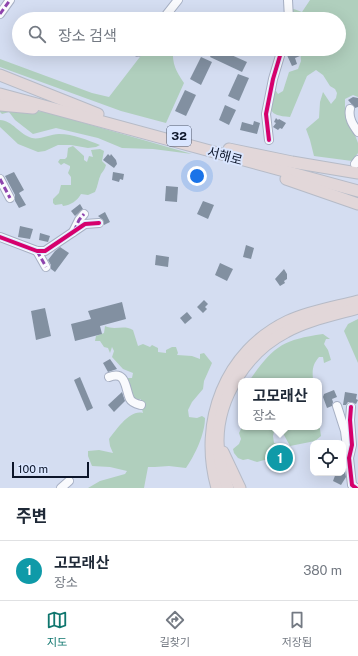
<!DOCTYPE html>
<html lang="ko">
<meta charset="utf-8">
<style>
body{margin:0;font-family:"Public Sans","Noto Sans KR",sans-serif;background:#f6f6f7;color:#1f2937}
.controls{position:absolute;right:12px;bottom:12px;display:grid;overflow:hidden;border-radius:8px;box-shadow:0 4px 16px #0002}
.controls button{width:36px;height:36px;display:grid;place-items:center;padding:0;border:0;border-bottom:1px solid #e0e1e3;background:#fff;color:#1f2937;font:20px sans-serif}
.scale{position:absolute;left:12px;bottom:10px;width:77px;box-sizing:border-box;padding-left:4px;border:2px solid #0c152a;border-top:0;font-size:11px;line-height:14px;white-space:nowrap;color:#0c152a;-webkit-text-stroke:3px #dae6ff;paint-order:stroke}
.you{position:absolute;left:197px;top:176px;width:14px;height:14px;margin:-10px;border:3px solid #fff;border-radius:50%;background:#1a73e8;box-shadow:0 0 0 6px #1a73e833}
.badge{display:grid;place-items:center;width:26px;height:26px;border-radius:50%;background:#0f766e;color:#fff;font-size:13px;font-weight:700}
.pin{position:absolute;translate:-50% -50%;border:2px solid #fff;box-shadow:0 1px 4px #0006}
.popup{position:absolute;left:238px;top:378px;width:84px;height:52px;box-sizing:border-box;display:grid;place-content:center;border-radius:8px;background:#fff;filter:drop-shadow(0 1px 3px #0005);font-size:13px;white-space:nowrap;color:#747a83}
.popup b{font-size:15px;color:#1f2937}
.popup::after{content:'';position:absolute;left:50%;top:100%;margin-left:-8px;border:8px solid transparent;border-top-color:#fff}
.list{margin:0;padding:0;list-style:none}
h2{display:flex;justify-content:space-between;align-items:center;height:52px;margin:0;padding:0 16px;font-size:17px}
h2 small{font-size:13px;font-weight:400;color:#747a83}
.list li{display:grid;grid-template-columns:26px 1fr auto;gap:12px;align-items:center;box-sizing:border-box;height:60px;padding:0 16px;border-top:1px solid #e0e1e3}
.list b{display:block;font-size:15px;white-space:nowrap}
.list p{margin:0;font-size:13px;white-space:nowrap;color:#747a83}
.list em{font-size:13px;font-style:normal;color:#747a83}
.icon{flex:none;width:22px;height:22px;fill:none;stroke:currentColor;stroke-width:2;stroke-linecap:round;stroke-linejoin:round}
.map{position:relative;flex:none;width:358px;height:488px;overflow:hidden}
.search{position:absolute;background:#fff;box-shadow:0 4px 16px #0002;left:12px;right:12px;top:12px;height:44px;display:flex;align-items:center;gap:10px;box-sizing:border-box;padding:0 14px;border-radius:22px;color:#747a83;font-size:15px}
.sheet{height:112px;background:#fff}
nav{display:flex;justify-content:space-around;align-items:center;box-sizing:border-box;height:56px;border-top:1px solid #e0e1e3;background:#fff;font-size:11px;color:#747a83}
nav a{display:grid;justify-items:center;gap:2px}
nav .on{color:#0f766e}
.map>svg:first-child{display:block}
.green{fill:#b0cfbd}
.building{fill:#8290a1}
.lines{fill:none;stroke-linecap:round;stroke-linejoin:round}
.minor-casing{stroke:#a6afc3;stroke-width:10}
.highway-casing{stroke:#b6bbc7;stroke-width:13}
.minor{stroke:#f9fafd;stroke-width:8}
.highway{stroke:#e2d7d9;stroke-width:11}
.quiet{stroke:#8e44ad;stroke-width:3;stroke-dasharray:6 3;stroke-linecap:butt}
.cycleway-casing{stroke:#dae6ff;stroke-width:6}
.cycleway{stroke:#d6006c;stroke-width:4}
.labels{text-anchor:middle;dominant-baseline:central;stroke-width:4;stroke-linejoin:round;paint-order:stroke}
.shield{fill:#dae6ff;stroke:#4a546a;stroke-width:1}
.shield-label{font-size:12px;font-weight:bold;fill:#0c152a}
.street-label{font-size:13px;fill:#0c152a;stroke:#dae6ff}
</style>
<div class="map">
<svg width="358" height="488" viewBox="0 0 358 488">
<rect width="100%" height="100%" fill="#d4ddf1"/>
<g class="green">
<path d="M310 0H358V97L353 95 345 99V109L358 143V153L352 161 314 156 310 140 306 129 319 118 320 102 323 92 331 104 336 98 337 93 335 89 330 86 323 75 316 70 307 76 290 117C267 115 270 111 273 91H276L278 94 283 91 289 72 298 69 301 61 300 49H339V19H291V8L302 12Z"/>
<path d="M146 49H173C172 64 176 71 184 83L166 123 121 111 0 67V59L92 93 109 97Z"/>
<path d="M0 107 46 112 192 154 153 149 122 148 98 138 56 128 33 134 15 120 9 112 2 114 0 112Z"/>
<path d="M0 120C12 120 20 135 32 138 40 140 50 134 59 134 74 134 87 140 100 145L96 147 88 148 71 145H58L45 151 38 152 18 144 0 127Z"/>
<path d="M73 146 84 156V160L87 162 89 156 93 157 91 150 100 149 104 151 102 161 106 165C105 169 103 171 101 174 98 180 98 186 95 192L88 195 81 194C77 201 71 205 63 206L62 204 55 205 53 203V199L59 193 61 185H71V177L68 173 70 168V166L64 163 61 165 58 162 60 159H65L67 157 68 148Z"/>
<path d="M358 319V363L344 331 348 324Z"/>
<path d="M105 326C116 331 123 324 133 330L138 346 143 344 150 347 152 345 158 348V352L166 353V350L172 347H176L178 353 177 355 192 356 200 359V354L204 353 212 363 204 381 203 389 192 402 188 410 189 417 197 418 202 416 205 418C205 434 195 455 186 468L169 466 155 467H148L144 488H88L100 481 125 474 127 471 110 467 92 466 88 456V451L99 450 113 453 110 446 109 439C116 430 130 409 143 413L141 405V399L135 401 127 383V378H132L133 373 123 369 112 357 114 351 112 347 110 353 108 348 104 347 100 341H95L96 336 104 333Z"/>
<path d="M323 334 330 339H326L324 344 328 350 331 360 324 363 323 357H319C313 364 312 369 313 379L310 381H307L305 378V381H249C273 347 281 340 323 334Z"/>
<path d="M319 422 321 436 315 441 290 446 284 435 282 427H319Z"/>
<path d="M242 427H275L273 436 274 443 280 444 282 456 280 461 268 459 257 462 248 459 243 460 238 458 234 453 233 449 239 444 241 439 239 433Z"/>
</g>
<g class="building">
<path d="M214 49H218L247 62 242 72 210 57Z"/>
<path d="M287 49H298L300 56 295 58 297 64 292 66 286 53Z"/>
<path d="M201 57 212 62 201 85 190 79Z"/>
<path d="M238 74 249 78 239 101 228 96Z"/>
<path d="M185 90 196 95 186 116 175 111Z"/>
<path d="M353 97 358 98V107L355 108 348 100Z"/>
<path d="M225 105 236 110 229 125 219 120Z"/>
<path d="M276 118 278 120 279 119 286 123 282 129 280 128 278 130 273 127 276 123 274 122Z"/>
<path d="M254 121 260 123 257 134 240 130 242 122 253 125Z"/>
<path d="M108 154 110 156 111 154 116 160 117 164 114 168 103 160Z"/>
<path d="M14 172 24 190 19 193 26 205 19 208 15 201V195L5 176Z"/>
<path d="M113 172 124 174 123 180 120 179 119 182 112 180Z"/>
<path d="M166 186 178 187 177 202 165 201Z"/>
<path d="M203 201 214 205 208 219 197 214Z"/>
<path d="M80 204 83 209 75 216 71 211Z"/>
<path d="M105 212 110 222 104 225 103 220 98 216Z"/>
<path d="M20 226 33 229 30 239 18 237Z"/>
<path d="M40 233 50 236 48 242 39 240Z"/>
<path d="M246 245 254 248 251 259 243 257Z"/>
<path d="M60 247 69 253 55 272 51 269V265L48 260 55 251Z"/>
<path d="M156 255 169 257 168 267 155 265Z"/>
<path d="M220 263 233 269 227 281 215 275Z"/>
<path d="M284 269 287 274V279L284 281 285 283 280 286 275 279Z"/>
<path d="M204 300 208 304 205 307 207 309 203 313 197 307Z"/>
<path d="M122 302 126 319 100 326 102 334 75 341 71 324 91 319 88 311Z"/>
<path d="M45 308 51 336 36 340 31 311Z"/>
<path d="M187 312 192 318 185 324 180 318Z"/>
<path d="M110 359 117 369 108 372 103 363Z"/>
<path d="M80 377 93 408 87 411 74 380Z"/>
<path d="M334 390 337 397 332 399 333 402 332 406 327 408 323 397 324 394Z"/>
<path d="M122 392 125 401 114 412 108 405Z"/>
<path d="M345 392 357 394 356 399 358 400 356 404 351 402H348L346 405H343Z"/>
<path d="M343 460 346 477 341 485 333 481 336 473H343Z"/>
</g>
<g class="lines">
<g class="minor-casing">
<g id="minor">
<path d="M288 0 289 19"/>
<path d="M0 14 10 0"/>
<path d="M163 19 178 0"/>
<path d="M138 52 140 49"/>
<path d="M350 109C348 118 353 125 358 132"/>
<path d="M269 140 266 114 273 79 282 49"/>
<path d="M355 164 358 160"/>
<path d="M0 179 10 198"/>
<path d="M73 232 79 220 84 214"/>
<path d="M0 237 37 251H45L85 224 99 223"/>
<path d="M37 251 46 267"/>
<path d="M109 377C127 370 125 389 130 399 132 403 137 404 141 405"/>
<path d="M337 406 345 431 348 455"/>
<path d="M351 407 350 420 352 445 349 458 352 485 356 488"/>
<path d="M61 488 69 481"/>
</g>
</g>
<g class="highway-casing">
<g id="highway">
<path d="M0 75 98 114"/>
<path d="M0 94 358 191"/>
<path d="M0 105 33 108"/>
<path d="M229 149 292 162 358 173"/>
<path d="M286 179 358 204"/>
<path d="M223 452 240 488"/>
<path d="M217 488C198 422 225 351 288 321 310 311 335 307 358 301"/>
<path d="M228 488C222 473 218 457 218 441 218 397 247 352 286 332 308 320 334 315 358 308"/>
</g>
</g>
<use href="#minor" class="minor"/>
<use href="#highway" class="highway"/>
<g class="quiet">
<path d="M0 14 10 0"/>
<path d="M0 179 10 198"/>
<path d="M74 231 79 220 84 214"/>
<path d="M37 251 46 267"/>
</g>
<g class="cycleway-casing">
<g id="cycleway">
<path d="M269 140 266 114 273 79 282 49"/>
<path d="M0 237 37 251H45L85 224 99 223"/>
<path d="M351 407 350 420 352 445 349 458 352 485 356 488"/>
</g>
</g>
<use href="#cycleway" class="cycleway"/>
</g>
<g class="labels">
<rect class="shield" x="167" y="126" width="24" height="20" rx="3"/>
<g class="shield-label">
<text x="179" y="136">32</text>
</g>
<g class="street-label">
<text transform="translate(225 156) rotate(15)">서해로</text>
</g>
</g>
</svg>
<div class="controls">
<button><svg class="icon" aria-label="locate" viewBox="0 0 24 24"><circle cx="12" cy="12" r="6"/><path d="M12 2v4M12 18v4M2 12h4M18 12h4"/></svg></button>
</div>
<div class="scale">100 m</div>
<div class="you"></div>
<div class="pin badge" style="left:280px;top:458px;background:#0f9aa8">1</div>
<div class="popup"><b>고모래산</b>장소</div>
<div class="search"><svg class="icon" aria-label="search" viewBox="0 0 24 24"><circle cx="10" cy="10" r="6"/><path d="M15 15l6 6"/></svg>장소 검색</div>
</div>
<section class="sheet">
<h2>주변<small></small></h2>
<ul class="list">
<li><span class="badge" style="background:#0f9aa8">1</span><div><b>고모래산</b><p>장소</p></div><em>380 m</em></li>
</ul>
</section>
<nav>
<a class="on"><svg class="icon" aria-label="map" viewBox="0 0 24 24"><path d="M3 6l6-2 6 2 6-2v14l-6 2-6-2-6 2zM9 4v14M15 6v14"/></svg>지도</a>
<a><svg class="icon" aria-label="directions" viewBox="0 0 24 24"><path d="M12 3l9 9-9 9-9-9zM9 14v-3h6M13 9l2 2-2 2"/></svg>길찾기</a>
<a><svg class="icon" aria-label="saved" viewBox="0 0 24 24"><path d="M7 4h10v16l-5-4-5 4z"/></svg>저장됨</a>
</nav>
